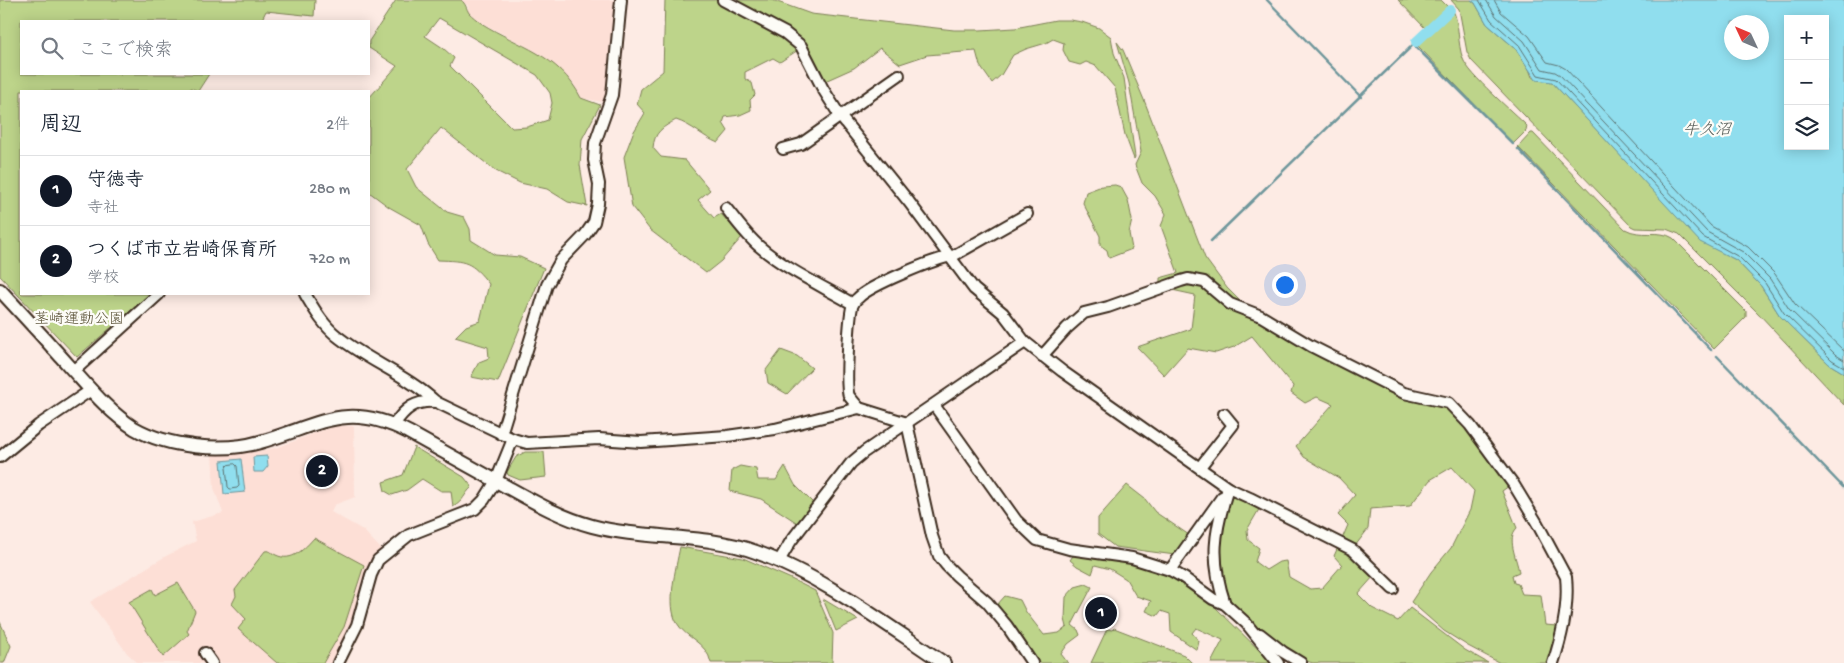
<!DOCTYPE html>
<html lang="ja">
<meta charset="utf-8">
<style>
body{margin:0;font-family:"Gochi Hand","Klee One",sans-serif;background:#f2f2f3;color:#1f2937}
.controls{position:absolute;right:15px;top:15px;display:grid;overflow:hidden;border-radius:0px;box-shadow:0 2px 12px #0003}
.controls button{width:45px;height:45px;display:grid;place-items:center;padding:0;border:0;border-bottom:1px solid #e0e1e3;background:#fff;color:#1f2937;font:25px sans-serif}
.compass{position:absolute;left:1724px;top:15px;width:45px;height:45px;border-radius:50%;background:#fff;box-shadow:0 2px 12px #0003;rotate:314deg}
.you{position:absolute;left:1284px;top:284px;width:18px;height:18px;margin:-12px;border:4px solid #fff;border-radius:50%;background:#1a73e8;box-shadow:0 0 0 8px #1a73e833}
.badge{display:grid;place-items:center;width:32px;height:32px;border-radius:50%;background:#111827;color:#fff;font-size:16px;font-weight:700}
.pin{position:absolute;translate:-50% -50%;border:2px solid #fff;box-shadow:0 1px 5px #0006}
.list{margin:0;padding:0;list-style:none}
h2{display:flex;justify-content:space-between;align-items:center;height:65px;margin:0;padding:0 20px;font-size:21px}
h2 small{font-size:16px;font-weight:400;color:#747a83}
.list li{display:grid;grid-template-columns:32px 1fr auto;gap:15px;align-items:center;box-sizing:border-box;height:70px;padding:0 20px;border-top:1px solid #e0e1e3}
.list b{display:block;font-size:19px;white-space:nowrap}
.list p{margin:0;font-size:16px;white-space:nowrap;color:#747a83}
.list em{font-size:16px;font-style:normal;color:#747a83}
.icon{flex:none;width:28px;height:28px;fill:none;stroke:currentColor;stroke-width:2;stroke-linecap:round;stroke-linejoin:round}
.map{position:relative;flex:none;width:1844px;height:663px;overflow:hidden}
.search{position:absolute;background:#fff;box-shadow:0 2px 12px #0003;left:20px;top:20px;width:350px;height:55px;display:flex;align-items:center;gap:12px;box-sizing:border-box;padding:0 18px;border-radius:0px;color:#747a83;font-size:19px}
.panel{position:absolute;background:#fff;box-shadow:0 2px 12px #0003;left:20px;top:90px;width:350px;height:205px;border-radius:0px}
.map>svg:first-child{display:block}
.built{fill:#fddfd6}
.green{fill:#bdd48a;stroke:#7c7f54;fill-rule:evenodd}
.water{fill:#90deee;stroke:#6e969b;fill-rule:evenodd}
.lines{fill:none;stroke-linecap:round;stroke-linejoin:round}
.shore{stroke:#5d7271;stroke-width:1}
.stream{stroke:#6e969b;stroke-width:2.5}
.canal{stroke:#90deee;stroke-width:10}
.minor-casing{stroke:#3b2a1e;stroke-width:14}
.tertiary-casing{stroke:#3b2a1e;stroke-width:16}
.minor{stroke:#fdfcf7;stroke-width:10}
.tertiary{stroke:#fdfcf7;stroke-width:12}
.labels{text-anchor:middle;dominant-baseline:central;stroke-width:4.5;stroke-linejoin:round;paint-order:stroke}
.park-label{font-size:15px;fill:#5c5439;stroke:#fdfcf7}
.water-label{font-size:16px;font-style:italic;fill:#505752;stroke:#fdfcf7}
</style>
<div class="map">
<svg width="1844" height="663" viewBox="0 0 1844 663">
<rect width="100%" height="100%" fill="#fdebe4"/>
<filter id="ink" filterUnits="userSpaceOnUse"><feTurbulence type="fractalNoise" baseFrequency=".02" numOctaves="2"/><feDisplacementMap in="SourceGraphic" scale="10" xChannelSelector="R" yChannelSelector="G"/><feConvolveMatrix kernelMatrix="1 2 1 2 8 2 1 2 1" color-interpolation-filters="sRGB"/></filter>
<g filter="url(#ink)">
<g class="built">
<path d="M461 0H614L607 86 603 102 581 98 573 83 557 68 531 49 480 22 468 12V6Z"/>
<path d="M333 426H352L354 427 355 497 334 505 331 512 363 530 381 549 371 564 365 576 347 636 332 663H138L127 653 90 602 166 556 196 541 192 522 223 513 214 488 212 454H238L276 448Z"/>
</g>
<g class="green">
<path d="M0 0H315L314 16 266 11 261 21H21V74H209L198 91 191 88 188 91H21V294H150L77 357 0 276Z"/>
<path d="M396 0H461C466 4 466 8 469 13 472 16 477 20 481 23 519 47 559 54 581 98L600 105 582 139 580 165 587 206 568 202 547 189 520 183 496 171 441 128 407 169 416 187 447 212 464 217 470 229 471 240 495 255 520 257 544 268 498 382 471 377 479 362 489 358 488 347 455 337 466 326 480 321 489 284C471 261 466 261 438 260L428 244 421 225 389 207 369 192V98L397 66 369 48V41ZM439 18 537 75 550 93 552 103 548 120 527 127 512 128 450 66 454 58 443 48 425 36Z"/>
<path d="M665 0H716L787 38 798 50 780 62 773 58 745 72V79L752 83 755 95 750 100 751 110 740 115 725 117 723 123 728 131 718 143C703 137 692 125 676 120 663 127 654 132 653 148L661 157 685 160 710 190 698 200 714 218 721 214 742 237 721 261 706 273 650 230 632 207 624 157 633 133 645 113 637 104 641 89 663 71Z"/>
<path d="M731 0H772L811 14 954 30H980L1015 28 1056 20H1070L1082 22 1099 28 1111 37 1114 53 1124 78 1135 157 1134 159 1125 135 1115 88 1096 66 1086 62 1080 65 1069 62 1063 50 1064 43 1053 39 1046 43 1026 49 1013 55 1001 75 992 83 980 66 976 51 927 55 900 64 880 48 854 68 825 81 798 35Z"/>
<path d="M1398 0H1441L1448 7 1426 29Z"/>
<path d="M1451 0H1471L1475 3 1487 24 1515 48 1529 69 1532 77 1552 82 1700 241 1736 260 1761 286 1780 316 1829 364 1844 373V405L1758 313 1679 234 1666 229 1635 228 1631 226 1471 60 1467 52 1459 9Z"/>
<path d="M1453 10C1460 25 1457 43 1463 59 1469 75 1513 112 1527 126L1526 131 1513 144 1417 45Z"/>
<path d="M1117 42 1123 50 1144 100 1205 258 1227 288 1247 308 1232 302 1209 282 1160 285V278L1178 273 1161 226 1166 214 1155 196 1142 183 1135 165 1141 152 1129 83Z"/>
<path d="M1531 133H1533L1625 229C1641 238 1659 229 1673 238L1746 311V317L1714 349 1518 147Z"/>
<path d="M1115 185 1121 187 1128 200 1132 220 1129 233 1132 249 1109 258 1107 250 1100 245V236L1083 203 1086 192 1102 186Z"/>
<path d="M1189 282 1197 283 1309 351 1449 407 1463 422 1509 486 1502 491 1517 528C1506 538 1517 559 1519 572L1512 575 1514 583 1518 584 1522 594 1541 595 1545 625 1557 626 1548 663H1500L1468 646 1444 631 1411 602 1431 572 1451 548 1470 510 1474 491 1452 467 1430 480 1410 506 1370 509 1368 529 1355 546 1342 539 1348 525 1338 515 1355 495 1339 478 1304 457 1296 446 1333 404 1317 397 1305 403 1291 393 1293 386 1252 336 1234 347 1216 353 1188 348 1164 375 1137 347 1191 329 1195 295 1172 290 1179 285Z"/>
<path d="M781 350 797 356 812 368 787 394 768 383 766 370Z"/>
<path d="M414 447 464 477 472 487C463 495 465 500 453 507L451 491H441L422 479 407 490 392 495 385 491 383 482 403 475Z"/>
<path d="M525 452H544L546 477 520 480 508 475 507 472 516 457Z"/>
<path d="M740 466 756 469 758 480H776L785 466 795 485 814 504 799 524 761 499 730 491 732 470Z"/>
<path d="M1127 485 1145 499 1155 512 1189 535 1175 555 1115 547 1098 534V518Z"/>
<path d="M1236 496 1261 506 1247 530 1248 540 1259 548 1255 562 1266 570 1279 562 1286 561 1289 577 1310 589 1322 588 1342 565 1334 556 1338 547 1351 553 1374 576 1358 594 1372 608 1398 621 1410 608 1465 650 1488 663H1313C1294 659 1281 646 1267 635 1253 624 1233 611 1225 594 1212 568 1222 534 1225 506L1231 498Z"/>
<path d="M314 538 364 565 344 627 323 663H277L238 629 246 619 232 604 236 596 235 590 265 551C271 550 271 553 276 555 292 563 305 548 314 538Z"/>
<path d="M680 547 743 558 789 578 815 591 833 633 832 663H711C707 642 686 639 677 623 666 605 676 568 680 547Z"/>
<path d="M1075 553 1131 562 1168 573 1208 600 1272 663H1211L1223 640 1196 628 1192 633 1199 641 1197 650 1171 632 1170 614 1161 611 1157 616 1146 611 1151 601 1136 596 1126 579 1110 569 1095 565 1092 574 1077 566 1070 560Z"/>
<path d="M178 583 195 611 187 631 189 634 163 657 129 602 152 589 155 595Z"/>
<path d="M1086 584 1092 587 1072 625 1078 630 1080 635 1068 644 1061 654 1068 663H1036L996 606 1005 596 1020 600 1026 612 1044 635 1059 633 1067 627 1065 619 1066 597 1075 587Z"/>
<path d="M823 599 858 620 836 631Z"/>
<path d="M0 622 11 646 4 663H0Z"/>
<path d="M1114 628 1184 655 1192 663H1091L1107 629 1112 630Z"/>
</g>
<g class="water">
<path d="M1471 0H1844V373L1829 364 1780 316 1761 286 1736 260 1700 242 1552 82 1536 80 1515 48 1487 24 1475 3ZM1788 19H1825V146H1788ZM1732 22H1762V52H1732Z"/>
<path d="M267 456 268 466 263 472H254L253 457Z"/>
<path d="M241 459 245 492 224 494 221 461Z"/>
</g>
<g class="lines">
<g class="shore">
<path d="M1479 0 1491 20 1519 45 1538 75 1556 79 1703 237 1739 257 1765 283 1784 313 1832 360 1844 367"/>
<path d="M1486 0 1496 16 1524 41 1542 69 1555 72 1560 75 1707 232 1743 252 1770 279 1789 309 1836 355 1844 360"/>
<path d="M1494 0 1501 12 1529 36 1547 62 1559 65 1566 69 1711 226 1748 247 1775 274 1795 304 1844 351"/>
<path d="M235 464 237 466 239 486 237 488 230 489 228 487 226 467 228 465Z"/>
</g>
<g class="stream">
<path d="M1267 0 1361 97"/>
<path d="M1414 45 1513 144"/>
<path d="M1518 149 1711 350"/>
<path d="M1211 241 1416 42"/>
<path d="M1717 356 1844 488"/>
</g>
<path class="canal" d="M1416 42 1450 10"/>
<g class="minor-casing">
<g id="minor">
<path d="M723 0 785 33 801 46 823 89 840 116 909 202 974 289 1003 313 1025 342 1062 371 1228 488 1250 498 1353 550 1393 589"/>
<path d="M783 149 801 144 899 75"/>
<path d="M726 208C737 222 747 236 760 247 787 270 822 286 853 304"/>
<path d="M305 294C314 309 323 325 337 336 368 361 407 375 436 402"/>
<path d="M1042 356 1067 328 1084 313 1108 307 1181 281 1188 279 1204 282 1230 304 1261 316 1311 346 1404 393 1449 403 1470 425 1514 485 1537 523 1566 577C1569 605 1562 636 1553 663"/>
<path d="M74 371 159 294"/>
<path d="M934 405 1016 520 1037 540 1069 549 1132 558 1170 570 1184 578 1213 599 1225 604 1246 623 1278 663"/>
<path d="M859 408C856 404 852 400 849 396 845 387 849 313 853 304 855 301 856 299 858 298 869 286 936 258 953 256L1027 214"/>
<path d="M394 425C405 408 416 400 436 402L513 439 527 443 599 439 641 442 727 436 775 429 859 408 907 423 932 536 939 556 946 565 957 576 987 602 1007 626 1032 663"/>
<path d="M501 434 547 285 561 260 585 235 594 222 598 204 599 184 594 160 595 143 612 95 621 0"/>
<path d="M0 457 39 425 91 390"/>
<path d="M1200 467 1233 425 1224 414"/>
<path d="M779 561 791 541 851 463 864 452 1025 342"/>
<path d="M1170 570 1222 497"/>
<path d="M1225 604C1210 559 1214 533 1228 488"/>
<path d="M1260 634 1283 652 1301 663"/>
<path d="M205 653 212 663"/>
<path d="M338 663 357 625 371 575 378 560 409 535 475 509 484 500 496 481 513 439"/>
</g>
</g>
<g class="tertiary-casing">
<path id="tertiary" d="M0 290C24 316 48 342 71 368 90 389 110 413 134 428 167 447 223 453 260 442 318 426 346 400 408 432 441 450 474 469 507 487 534 502 562 518 592 526 645 540 704 533 756 552 822 576 885 624 944 663"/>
</g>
<use href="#minor" class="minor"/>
<use href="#tertiary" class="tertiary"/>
</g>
</g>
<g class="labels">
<g class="park-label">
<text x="79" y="320">茎崎運動公園</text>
</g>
<g class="water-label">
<text x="1707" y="131">牛久沼</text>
</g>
</g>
</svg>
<div class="controls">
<button>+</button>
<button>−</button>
<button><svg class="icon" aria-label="layers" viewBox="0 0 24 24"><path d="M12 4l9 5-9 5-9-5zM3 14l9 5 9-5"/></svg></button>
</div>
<svg class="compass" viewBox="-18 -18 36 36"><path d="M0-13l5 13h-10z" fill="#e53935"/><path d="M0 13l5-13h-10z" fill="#747a83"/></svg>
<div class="you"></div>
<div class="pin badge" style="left:1101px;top:613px">1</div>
<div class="pin badge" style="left:322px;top:471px">2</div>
<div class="search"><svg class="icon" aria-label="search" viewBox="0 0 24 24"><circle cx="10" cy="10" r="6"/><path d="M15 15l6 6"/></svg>ここで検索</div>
<section class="panel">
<h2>周辺<small>2件</small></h2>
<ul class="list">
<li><span class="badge">1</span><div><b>守徳寺</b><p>寺社</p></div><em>280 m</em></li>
<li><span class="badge">2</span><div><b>つくば市立岩崎保育所</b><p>学校</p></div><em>720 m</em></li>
</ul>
</section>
</div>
